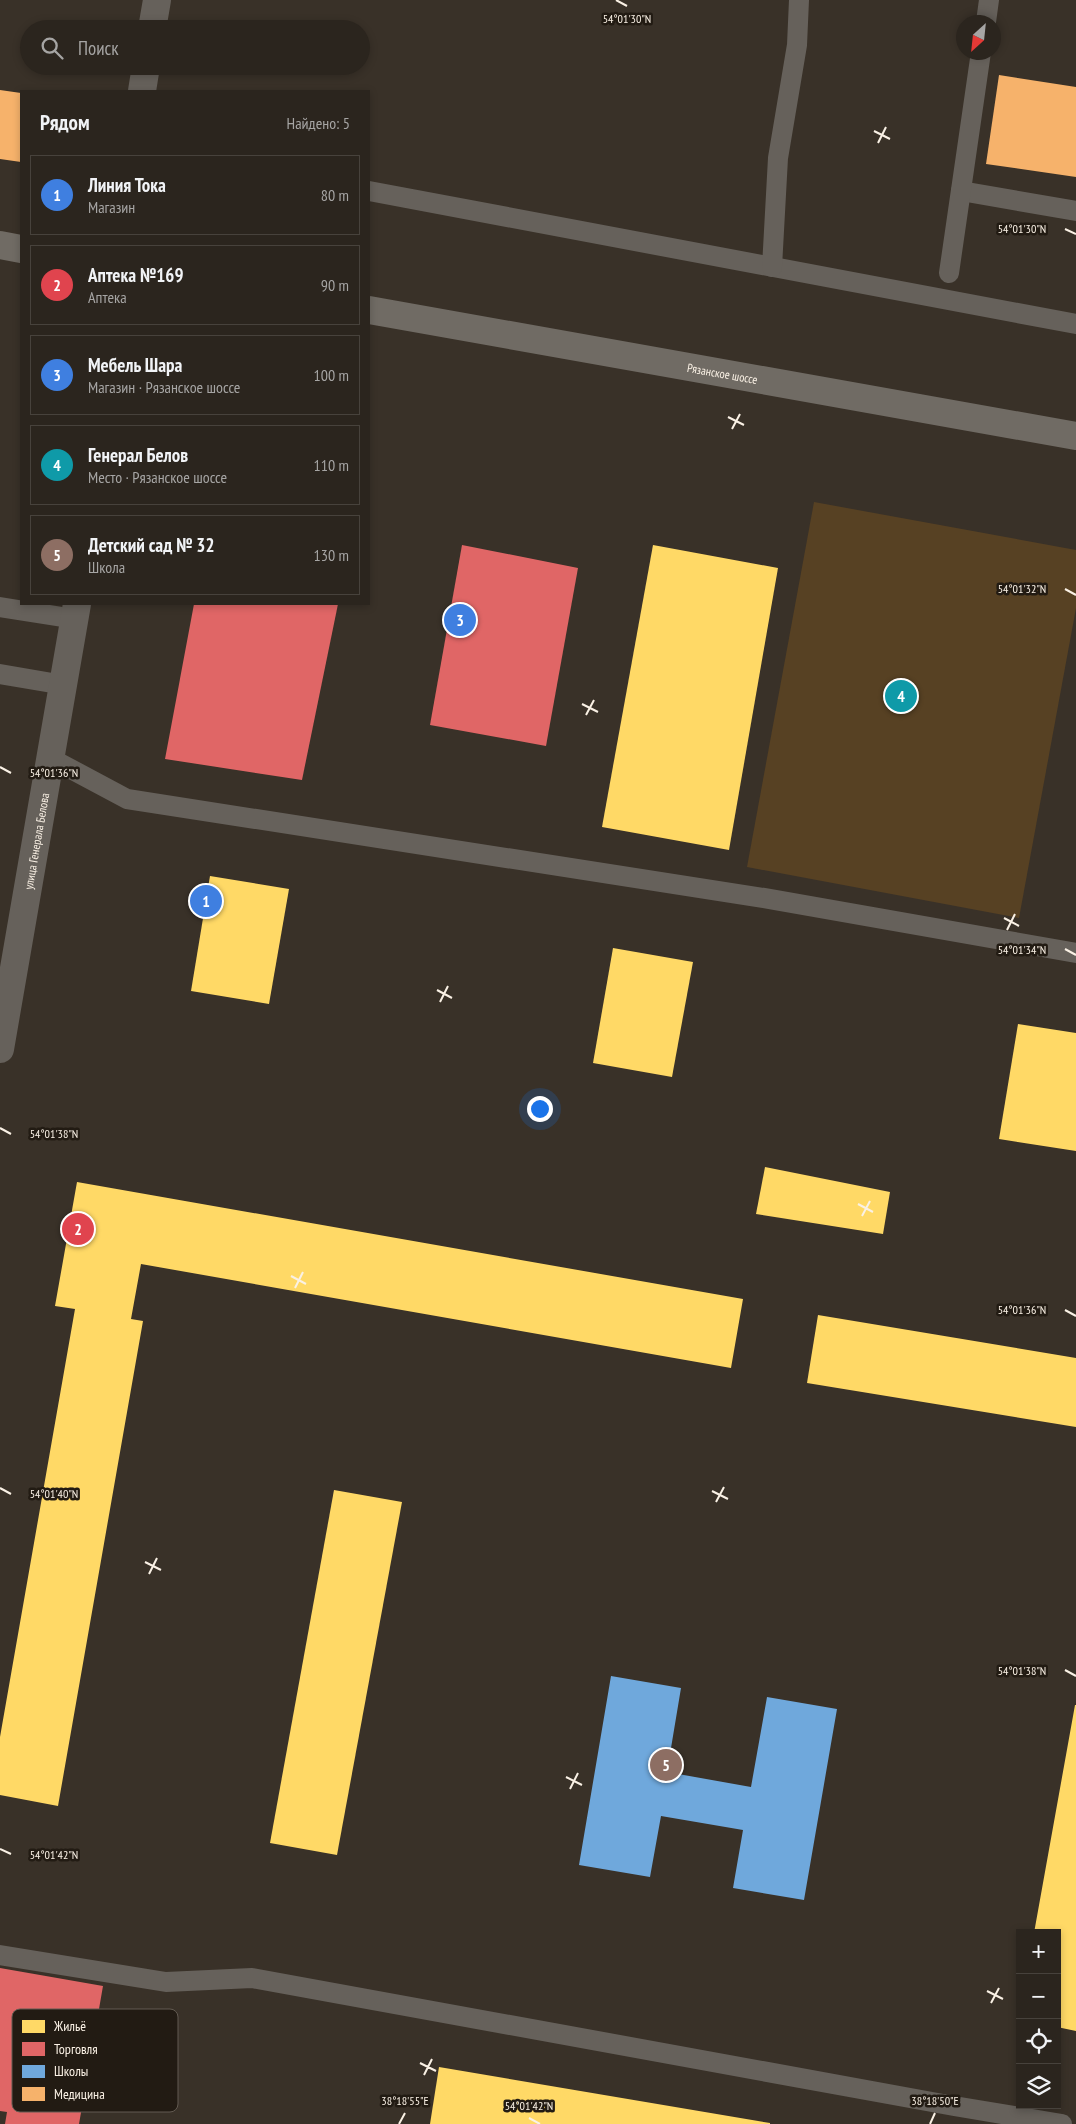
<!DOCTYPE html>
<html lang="ru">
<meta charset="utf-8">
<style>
body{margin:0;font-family:"PT Sans Narrow",sans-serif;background:#332d27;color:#f1f3f6}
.controls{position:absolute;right:15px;bottom:15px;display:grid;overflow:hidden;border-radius:0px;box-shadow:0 2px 8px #0003}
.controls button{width:45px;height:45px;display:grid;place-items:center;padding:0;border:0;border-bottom:1px solid #47423c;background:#2b251e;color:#f1f3f6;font:25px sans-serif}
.compass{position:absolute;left:956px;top:15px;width:45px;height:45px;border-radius:50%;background:#2b251e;box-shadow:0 2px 8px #0003;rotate:207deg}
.you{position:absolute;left:539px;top:1108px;width:18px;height:18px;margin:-12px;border:4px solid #fff;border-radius:50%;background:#1a73e8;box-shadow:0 0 0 8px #1a73e833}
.badge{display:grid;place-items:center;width:32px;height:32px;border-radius:50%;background:#1a73e8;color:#fff;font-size:16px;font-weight:700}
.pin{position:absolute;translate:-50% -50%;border:2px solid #fff;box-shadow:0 1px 5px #0006}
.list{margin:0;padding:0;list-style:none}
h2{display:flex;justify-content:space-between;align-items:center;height:65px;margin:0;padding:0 20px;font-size:21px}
h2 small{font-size:16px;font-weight:400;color:#a6a5a4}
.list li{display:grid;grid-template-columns:32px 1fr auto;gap:15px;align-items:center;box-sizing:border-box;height:80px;margin:0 10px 10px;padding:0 10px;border:1px solid #47423c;border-radius:0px}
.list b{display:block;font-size:19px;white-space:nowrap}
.list p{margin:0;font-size:16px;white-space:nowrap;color:#a6a5a4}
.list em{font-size:16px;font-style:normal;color:#a6a5a4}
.icon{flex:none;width:28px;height:28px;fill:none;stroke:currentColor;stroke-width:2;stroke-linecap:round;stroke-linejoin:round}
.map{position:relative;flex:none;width:1076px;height:2124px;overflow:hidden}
.search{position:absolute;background:#2b251e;box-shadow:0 2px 8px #0003;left:20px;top:20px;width:350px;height:55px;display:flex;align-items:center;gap:12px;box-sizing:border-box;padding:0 18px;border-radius:28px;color:#a6a5a4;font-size:19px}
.panel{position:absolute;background:#2b251e;box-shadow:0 2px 8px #0003;left:20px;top:90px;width:350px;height:515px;border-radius:0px}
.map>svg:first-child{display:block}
.green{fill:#574123}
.homes{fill:#ffd966}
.shops{fill:#e06666}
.schools{fill:#6fa8dc}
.health{fill:#f6b26b}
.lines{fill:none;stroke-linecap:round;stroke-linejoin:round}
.lane{stroke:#66615b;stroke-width:20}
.street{stroke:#66615b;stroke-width:28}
.secondary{stroke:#706b64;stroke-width:28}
.ticks{fill:none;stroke:#faf1e5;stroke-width:2}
.labels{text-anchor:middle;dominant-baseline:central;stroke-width:5;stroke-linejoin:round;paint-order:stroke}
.street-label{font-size:12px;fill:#faf1e5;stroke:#221b13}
.key{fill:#221b13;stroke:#635b52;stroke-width:1}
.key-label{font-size:14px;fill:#faf1e5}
.ticks-label{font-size:12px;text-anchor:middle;fill:#faf1e5;stroke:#221b13;stroke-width:5;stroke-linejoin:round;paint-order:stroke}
</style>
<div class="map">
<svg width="1076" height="2124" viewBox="0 0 1076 2124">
<rect width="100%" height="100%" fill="#393128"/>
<path class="green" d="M814 502 1076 550V608L1019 918 747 867Z"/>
<g class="homes">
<path d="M653 545 778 568 729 850 602 827Z"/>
<path d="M210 876 289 889 269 1004 191 991Z"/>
<path d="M613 948 693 962 672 1077 593 1063Z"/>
<path d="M1018 1024 1076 1033V1151L999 1139Z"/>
<path d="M765 1167 890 1192 883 1234 756 1214Z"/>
<path d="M77 1182 743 1299 731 1368 141 1264 131 1319 143 1321 58 1806 0 1795V1737L75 1309 55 1306Z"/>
<path d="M818 1315 1076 1358V1427L807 1383Z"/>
<path d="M334 1490 402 1502 337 1855 270 1843Z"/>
<path d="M1075 1705H1076V2031L1057 2027V1933H1034Z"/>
<path d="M439 2067 770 2123V2124H430Z"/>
</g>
<g class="shops">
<path d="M462 545 578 568 546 746 430 725Z"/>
<path d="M194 604H338L302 780 165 759Z"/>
<path d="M0 1968 103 1986 79 2124H5L7 2112 0 2111Z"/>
</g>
<path class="schools" d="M611 1676 681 1688 667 1772 751 1787 767 1697 837 1709 804 1900 733 1888 743 1830 661 1816 650 1877 579 1865Z"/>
<g class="health">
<path d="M999 75 1076 87V177L986 164Z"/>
<path d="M0 90 21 93V162L0 159Z"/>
</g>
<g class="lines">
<g class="lane">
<path d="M986 22 989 0"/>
<path d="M369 191 1076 324"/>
<path d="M961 191 1076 211"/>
<path d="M772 267 778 158 797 45 799 0"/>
<path d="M949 273 981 52"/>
<path d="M0 607 75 619"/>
<path d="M0 674 64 685"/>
<path d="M52 759 127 799 764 898 1076 953"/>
<path d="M0 1955 166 1982 252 1978 954 2106 1062 2124"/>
</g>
<g class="street">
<path d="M152 29 157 0"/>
<path d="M142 91 146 66"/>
<path id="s1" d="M0 1049 77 604"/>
</g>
<g class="secondary">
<path d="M0 245 21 249"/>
<path id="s2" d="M369 310 1076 436"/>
</g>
</g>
<path class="ticks" d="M616 0 627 6M874 131 890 139M878 143 886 127M1065 229 1076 234M728 417 744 425M732 429 740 414M1065 589 1076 595M582 704 598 712M586 715 594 700M0 767 11 773M1004 918 1019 926M1007 930 1015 914M1065 949 1076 955M437 990 452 998M440 1002 448 986M0 1128 11 1134M858 1204 873 1212M862 1216 870 1201M291 1276 306 1284M295 1288 303 1272M1065 1310 1076 1316M0 1488 11 1494M712 1491 728 1499M716 1502 724 1487M145 1562 161 1570M149 1574 157 1558M1065 1670 1076 1676M566 1777 582 1785M570 1789 578 1773M0 1849 11 1854M987 1991 1003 1999M991 2003 999 1988M420 2063 436 2071M424 2075 432 2059M529 2118 540 2124M399 2124 405 2113M930 2124 935 2113"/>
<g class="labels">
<g class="street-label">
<text stroke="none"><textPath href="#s2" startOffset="359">Рязанское шоссе</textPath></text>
<text stroke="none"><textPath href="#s1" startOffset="211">улица Генерала Белова</textPath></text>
</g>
</g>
<rect x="12" y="2009" width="166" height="103" rx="8" class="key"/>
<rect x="22" y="2020" width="23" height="13" fill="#ffd966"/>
<rect x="22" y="2042" width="23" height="14" fill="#e06666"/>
<rect x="22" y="2065" width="23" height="13" fill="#6fa8dc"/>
<rect x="22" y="2087" width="23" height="14" fill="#f6b26b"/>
<g class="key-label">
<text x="54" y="2031">Жильё</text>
<text x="54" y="2054">Торговля</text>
<text x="54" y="2076">Школы</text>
<text x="54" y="2099">Медицина</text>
</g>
<g class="ticks-label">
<text x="627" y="23">54°01'30"N</text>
<text x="1022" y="233">54°01'30"N</text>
<text x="1022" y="593">54°01'32"N</text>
<text x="54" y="777">54°01'36"N</text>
<text x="1022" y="954">54°01'34"N</text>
<text x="54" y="1138">54°01'38"N</text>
<text x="1022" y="1314">54°01'36"N</text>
<text x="54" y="1498">54°01'40"N</text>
<text x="1022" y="1675">54°01'38"N</text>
<text x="54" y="1859">54°01'42"N</text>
<text x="405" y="2105">38°18'55"E</text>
<text x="935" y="2105">38°18'50"E</text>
<text x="529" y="2110">54°01'42"N</text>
</g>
</svg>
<div class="controls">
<button>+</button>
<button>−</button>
<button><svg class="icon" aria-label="locate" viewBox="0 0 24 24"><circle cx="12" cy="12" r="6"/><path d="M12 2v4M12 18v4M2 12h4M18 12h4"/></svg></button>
<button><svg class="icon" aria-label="layers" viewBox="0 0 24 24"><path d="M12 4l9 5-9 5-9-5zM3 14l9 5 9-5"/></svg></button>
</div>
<svg class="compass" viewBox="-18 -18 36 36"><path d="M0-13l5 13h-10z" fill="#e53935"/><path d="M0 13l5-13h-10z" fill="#a6a5a4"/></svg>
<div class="you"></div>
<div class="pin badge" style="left:206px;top:901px;background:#3f7fe0">1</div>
<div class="pin badge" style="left:78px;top:1229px;background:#e0444e">2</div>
<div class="pin badge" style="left:460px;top:620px;background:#3f7fe0">3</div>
<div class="pin badge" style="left:901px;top:696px;background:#0f9aa8">4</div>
<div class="pin badge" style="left:666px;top:1765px;background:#8d6e63">5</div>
<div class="search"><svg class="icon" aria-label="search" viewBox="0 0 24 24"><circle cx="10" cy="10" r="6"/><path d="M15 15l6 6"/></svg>Поиск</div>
<section class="panel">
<h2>Рядом<small>Найдено: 5</small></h2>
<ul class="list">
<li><span class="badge" style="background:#3f7fe0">1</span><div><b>Линия Тока</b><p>Магазин</p></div><em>80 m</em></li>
<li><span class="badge" style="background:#e0444e">2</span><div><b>Аптека №169</b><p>Аптека</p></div><em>90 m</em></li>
<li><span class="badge" style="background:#3f7fe0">3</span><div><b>Мебель Шара</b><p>Магазин · Рязанское шоссе</p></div><em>100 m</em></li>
<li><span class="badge" style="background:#0f9aa8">4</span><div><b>Генерал Белов</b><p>Место · Рязанское шоссе</p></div><em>110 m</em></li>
<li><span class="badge" style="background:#8d6e63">5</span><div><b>Детский сад № 32</b><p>Школа</p></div><em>130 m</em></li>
</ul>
</section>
</div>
